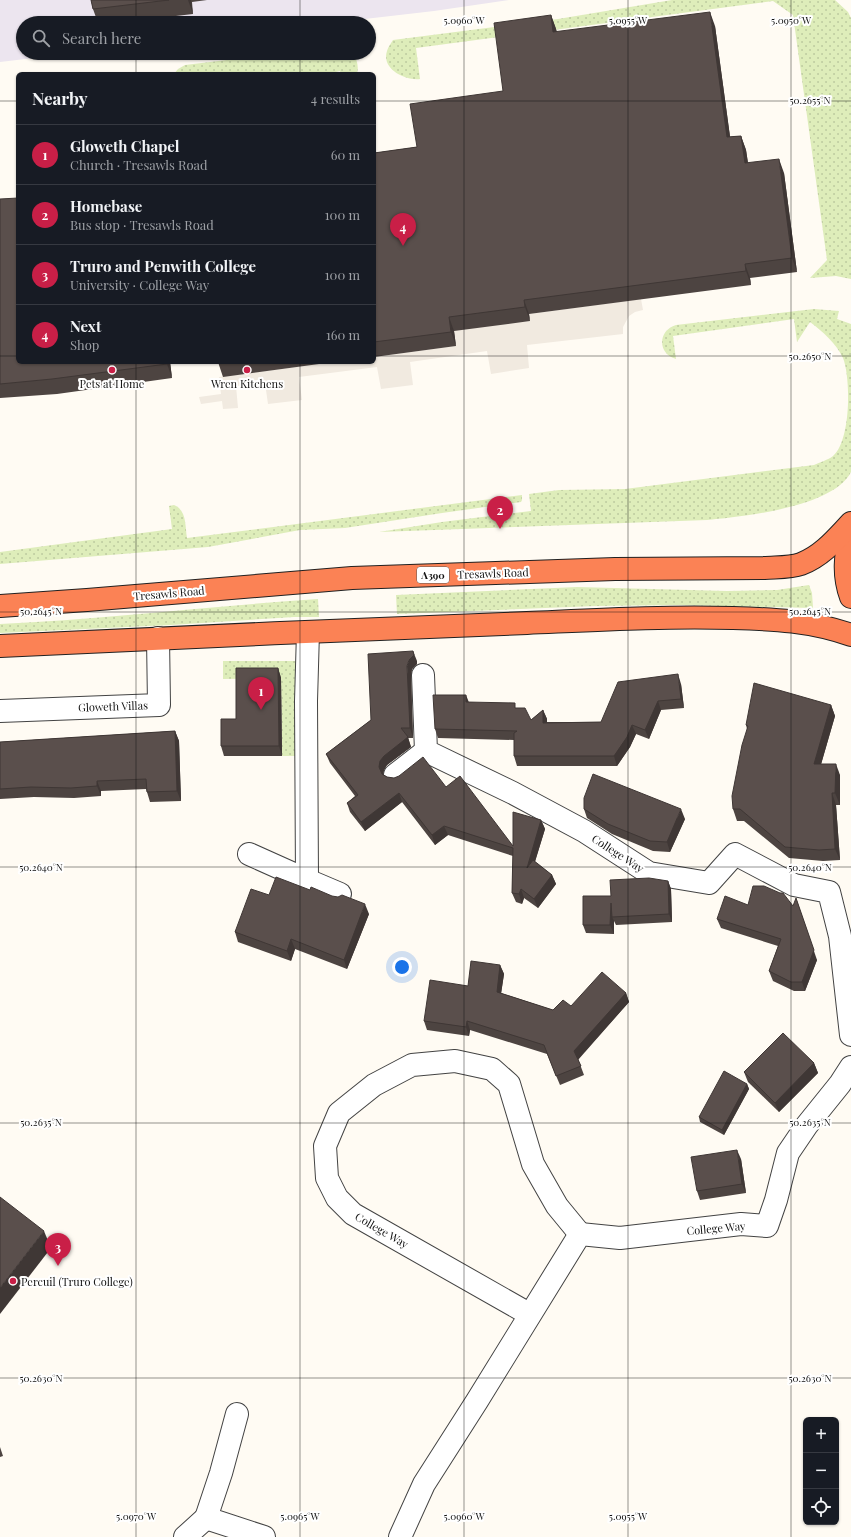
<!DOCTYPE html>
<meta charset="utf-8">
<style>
body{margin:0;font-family:"Playfair Display",serif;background:#242831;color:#f1f3f6}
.controls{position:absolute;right:12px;bottom:12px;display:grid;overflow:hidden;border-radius:6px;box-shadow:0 1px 3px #0004}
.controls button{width:36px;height:36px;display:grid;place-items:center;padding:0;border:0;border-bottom:1px solid #363941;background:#171b24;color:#f1f3f6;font:20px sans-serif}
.you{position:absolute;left:402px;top:967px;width:14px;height:14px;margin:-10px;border:3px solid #fff;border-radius:50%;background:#1a73e8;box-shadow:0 0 0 6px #1a73e833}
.badge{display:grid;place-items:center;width:26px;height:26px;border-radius:50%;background:#c91f47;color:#fff;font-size:13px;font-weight:700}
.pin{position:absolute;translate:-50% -33px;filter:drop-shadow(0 1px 2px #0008)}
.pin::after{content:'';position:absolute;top:21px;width:14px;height:12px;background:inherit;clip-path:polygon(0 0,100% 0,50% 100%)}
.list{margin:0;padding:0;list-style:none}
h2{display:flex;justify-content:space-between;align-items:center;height:52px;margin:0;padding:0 16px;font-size:17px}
h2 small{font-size:13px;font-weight:400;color:#9ea1a6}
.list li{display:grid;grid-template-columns:26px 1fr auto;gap:12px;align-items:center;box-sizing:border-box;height:60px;padding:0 16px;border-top:1px solid #363941}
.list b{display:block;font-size:15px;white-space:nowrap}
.list p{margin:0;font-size:13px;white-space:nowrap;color:#9ea1a6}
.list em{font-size:13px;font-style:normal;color:#9ea1a6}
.icon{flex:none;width:22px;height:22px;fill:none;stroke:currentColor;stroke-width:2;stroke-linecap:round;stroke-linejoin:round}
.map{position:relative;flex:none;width:851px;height:1537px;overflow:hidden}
.search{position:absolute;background:#171b24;box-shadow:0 1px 3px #0004;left:16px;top:16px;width:360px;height:44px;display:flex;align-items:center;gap:10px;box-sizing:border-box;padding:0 14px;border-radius:22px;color:#9ea1a6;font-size:15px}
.panel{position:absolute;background:#171b24;box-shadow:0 1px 3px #0004;left:16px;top:72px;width:360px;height:292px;border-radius:6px}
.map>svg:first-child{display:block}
.industrial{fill:#ece5ef}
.grass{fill:url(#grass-dots)}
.plaza{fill:#f1eae0}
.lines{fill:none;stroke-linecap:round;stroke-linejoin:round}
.street-casing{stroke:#434343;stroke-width:24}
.highway-casing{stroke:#212121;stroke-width:24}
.street{stroke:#fff;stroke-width:22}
.highway{stroke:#fb8255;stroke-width:22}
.wall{fill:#4d4441}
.shaded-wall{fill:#3f3735}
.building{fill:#5a4f4c;stroke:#3f3735}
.ticks{fill:none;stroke:#101010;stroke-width:1;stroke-opacity:0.45}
.poi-dot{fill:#c91f47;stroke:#fff;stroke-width:1.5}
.labels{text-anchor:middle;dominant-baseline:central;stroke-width:4;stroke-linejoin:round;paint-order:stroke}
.shield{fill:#fff;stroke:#585858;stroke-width:1}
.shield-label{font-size:10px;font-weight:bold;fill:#101010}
.poi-label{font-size:11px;fill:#101010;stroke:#fff}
.street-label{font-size:11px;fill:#101010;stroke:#fff}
.ticks-label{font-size:10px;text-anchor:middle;fill:#101010;stroke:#fff;stroke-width:4;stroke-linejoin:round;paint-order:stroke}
</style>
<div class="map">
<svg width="851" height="1537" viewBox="0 0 851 1537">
<defs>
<pattern id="grass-dots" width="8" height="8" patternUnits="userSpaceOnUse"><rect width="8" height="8" fill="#deedba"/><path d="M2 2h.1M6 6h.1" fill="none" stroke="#bdca9f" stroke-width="1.8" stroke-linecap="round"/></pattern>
</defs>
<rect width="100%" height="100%" fill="#fffbf3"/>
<path class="industrial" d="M0 0H509L434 11 330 23H23V53H76L0 62Z"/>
<g class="grass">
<path d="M672 0H835L848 12 851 18V279L836 276 810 278 827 260 793 15 773 1 416 48 420 79C405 81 381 69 387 51 388 47 391 43 393 40L558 19Z"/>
<path d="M285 53H353C357 59 359 67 357 74H341L340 71 327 74H174L178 69 185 65Z"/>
<path d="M814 309 839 311 837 319 851 324V472C834 507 742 517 707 520L379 532 442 522 531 511 529 494 559 490 625 489 814 465C820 462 828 460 833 456 851 441 851 378 843 358 836 343 823 332 810 322L797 342 794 319 673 336 676 359C657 354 658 330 676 325Z"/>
<path d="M522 495V500L521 502 442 513 345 528 300 530 208 547 0 564V552L172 529 169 506 174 505C187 510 185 527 187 538Z"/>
<path d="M809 585 812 593 813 608 678 605 595 606 397 614 396 595 577 587 727 591 777 590Z"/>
<path d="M318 599 319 617H294L171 625 0 633V624C106 619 212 606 318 599Z"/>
<path d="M223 661H297L298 756H282L281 678 223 679Z"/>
</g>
<path class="plaza" d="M641 299 643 310 635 312 629 316 623 327V334L527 345 529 368 491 374 487 351 410 362 413 385 381 389 377 367 299 377 302 400 268 404 265 383 236 386 238 408 223 409 222 401 201 404 199 397 221 394 219 377 335 362H374V357L456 346 453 325 530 321 529 314Z"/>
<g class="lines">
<g class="street-casing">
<g id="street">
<path d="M423 675 426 751 513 793 584 831 649 873 709 883 735 854 794 885 829 892 840 936 851 1035"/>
<path d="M0 711 159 705 158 638"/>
<path d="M395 775 426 751"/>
<path d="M249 854 307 880 306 701 308 632"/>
<path d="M307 880 340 894"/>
<path d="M529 1314 353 1214 337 1198 327 1178 325 1146 339 1113 374 1085 412 1065 455 1061 492 1069 509 1084 533 1164 557 1206 580 1234"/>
<path d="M237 1414 221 1473 206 1518 264 1537"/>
<path d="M185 1537 206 1518"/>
<path d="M400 1537 424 1484 477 1401 580 1234 620 1238 741 1224 767 1226 776 1200 788 1153 807 1125 840 1084 851 1067"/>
</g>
</g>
<g class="highway-casing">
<g id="highway">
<path d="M851 533C845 555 843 575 851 597"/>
<path d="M0 606 87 600 352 578 615 569 764 568C776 567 790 568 801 564 822 556 836 539 851 523"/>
<path d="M0 646C176 637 351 630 527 623 596 620 664 616 733 618 773 619 812 621 851 635"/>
</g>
</g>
<use href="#street" class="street"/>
<use href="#highway" class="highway"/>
</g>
<g class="wall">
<path d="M91 0H207L192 2 193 14 116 23H98L93 9Z"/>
<path d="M551 15 556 29 557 32 715 26 730 137 741 136 746 150 748 163 784 173 797 272 750 278 751 285 529 314 530 321 454 331 456 346 374 357V153L417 147 503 91Z"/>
<path d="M0 199 170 362 172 378 57 394 0 398Z"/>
<path d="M218 362H334L223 377Z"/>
<path d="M417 661V664L412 669 411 675 413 738H408L411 747 387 765 384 770 383 774 387 777 446 787 513 846 541 820 545 829 535 862 552 875 556 884 538 908 524 898 522 904 516 902 512 893 513 856 448 835 435 845 402 802 365 831 350 812 347 803 355 796 330 763 326 754 371 720Z"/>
<path d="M278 668 281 678 282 756H224L221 746 236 719Z"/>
<path d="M681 684 684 708 661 710 649 739 636 734 630 747 617 766H517L514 756V740L438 738 435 729 469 702 516 708 531 720 543 710 547 719V722H601Z"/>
<path d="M831 705 835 716 821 764 840 775V805H836L840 860 823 861 789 858 744 821H737L733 809 747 729 746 725Z"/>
<path d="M175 731 179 741 181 801 150 802 147 792 146 789 101 791V796L74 798 34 797 0 799V742Z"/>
<path d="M584 809 685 819 670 852 653 851 612 834 587 818Z"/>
<path d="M668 881 671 889 672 922 616 925 614 921V934L586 933 583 925 611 896Z"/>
<path d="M269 895 369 914 347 969 295 949 291 961 238 942 235 932Z"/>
<path d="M748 905 817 960 805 991H794L773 981 769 971 778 946 721 928 717 919Z"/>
<path d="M500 965 504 974 501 993 553 1010 626 993 629 1002 578 1059 584 1075 560 1085 547 1054 470 1030 469 1036 427 1030 424 1021 468 986Z"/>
<path d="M814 1063 818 1073 779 1112 748 1082 744 1072Z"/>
<path d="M747 1084 749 1089 724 1135 700 1122 699 1117Z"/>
<path d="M741 1159 746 1193 700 1200 697 1191Z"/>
<path d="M0 1447 3 1456 0 1457Z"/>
</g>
<g class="shaded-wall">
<path d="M188 0H191L193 14Z"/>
<path d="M710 12 715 26 732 151 727 137Z"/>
<path d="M551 15 556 29 559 47 553 32Z"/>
<path d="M741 136 746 150 750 177 745 163Z"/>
<path d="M779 159 784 173 797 272 792 258Z"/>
<path d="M745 264 750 278 751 285 746 271Z"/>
<path d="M524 300 529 314 530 321 525 307Z"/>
<path d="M449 317 454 331 456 346 451 332Z"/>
<path d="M167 362H170L172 378 167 364Z"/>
<path d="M413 651 417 661V664L412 669 411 675 413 738 410 728 407 666 409 660Z"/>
<path d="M278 668 281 678 282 756 279 746Z"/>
<path d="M678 674 681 684 684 708 681 699Z"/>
<path d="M466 695 470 705 466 702Z"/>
<path d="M658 701 661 710 649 739 645 730Z"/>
<path d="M831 705 835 716 818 775 814 764Z"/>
<path d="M543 710 547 719V732L543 723Z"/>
<path d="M632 725 636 734 630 747 617 766 614 756Z"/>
<path d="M175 731 179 741 181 801 177 791Z"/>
<path d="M408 737 411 747 387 765 384 770 383 776 379 767 380 761 384 756Z"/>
<path d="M836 764 840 775V805L835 793Z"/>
<path d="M97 781 101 791V796L97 786Z"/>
<path d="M399 793 402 802 365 831 361 822Z"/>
<path d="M832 793 836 805 840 860 835 849Z"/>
<path d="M681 809 685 819 670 852 667 842Z"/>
<path d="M541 820 545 829 530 877 527 868Z"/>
<path d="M444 826 448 835 435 845 432 835Z"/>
<path d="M552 875 556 884 538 908 534 899Z"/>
<path d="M668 881 671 889 672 922 669 914Z"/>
<path d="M521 889 524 898 522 904 519 894Z"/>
<path d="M796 898 817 960 805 991 802 982Z"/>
<path d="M611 903 612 917 614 921V934L610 925Z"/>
<path d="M365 904 369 914 347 969 344 960Z"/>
<path d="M291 939 295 949 291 961 287 951Z"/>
<path d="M500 965 504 974 500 1001 497 992Z"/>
<path d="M626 993 629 1002 578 1060 574 1051Z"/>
<path d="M467 1021 470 1030 469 1036 466 1027Z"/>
<path d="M814 1063 818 1073 779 1112 775 1103Z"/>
<path d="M747 1084 749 1089 724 1135 722 1130Z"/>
<path d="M737 1150 741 1159 746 1193 742 1184Z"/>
<path d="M44 1231 51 1248 0 1314V1288Z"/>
</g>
<g class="building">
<path d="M91 0H169L93 9Z"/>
<path d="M710 12 727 137 741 136 745 163 779 159 792 258 745 264 746 271 524 300 525 307 449 317 451 332 374 342V153L417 147 410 104 503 91 494 23 551 15 553 32Z"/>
<path d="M18 198V362H167V364L52 379 0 384V199Z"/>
<path d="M413 651 414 655 409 660 407 666 410 728H401L408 737 384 756 380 761 379 767 382 774 387 777 394 778 399 776 423 757 446 787 460 776 513 846V812L541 820 527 868 533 860 552 875 534 899 521 889 519 894 512 893 513 848 444 826 432 835 399 793 361 822 347 803 358 795 326 754 371 720 368 654Z"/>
<path d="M236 668H278L279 746H221V719H236Z"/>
<path d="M678 674 681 699 658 701 645 730 632 725 627 737 614 756H514V733L517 731 435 729 433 695H466V702L515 703V708H525L531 720 543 710V723L601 722 618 682Z"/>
<path d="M754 683 831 705 814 764H836L835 793H832L835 849 819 850 785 847 740 809H733L732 796 742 745 748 726 746 725Z"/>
<path d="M175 731 177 791 147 792 146 779 97 781V786L71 788 31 787 0 789V742Z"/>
<path d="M593 774 681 809 667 842 650 841 608 824 584 809V798Z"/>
<path d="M276 877 310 890 311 887 332 896 338 897 342 895 365 904 344 960 291 939 287 951 235 932 251 889 269 895Z"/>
<path d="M649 878 668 881 669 914 612 917 611 903 610 925H583V896H611L610 880Z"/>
<path d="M753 886H764L780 893H783L793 906 796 898 814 950 802 982H791L769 971 781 939 717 919 725 896 748 905Z"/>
<path d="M471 961 500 965 497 992 553 1010 563 1000 571 1006 602 972 626 993 574 1051 581 1066 556 1076 544 1045 467 1021 466 1027 424 1021 430 980 468 986Z"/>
<path d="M783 1033 814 1063 775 1103 744 1072Z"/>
<path d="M724 1071 747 1084 722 1130 699 1117Z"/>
<path d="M737 1150 742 1184 697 1191 691 1157Z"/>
<path d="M0 1197 44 1231 0 1288Z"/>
</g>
<path class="ticks" d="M136 0V23M300 0V23M464 0V1537M628 0V1537M791 0V1537M136 53V74M300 53V74M0 101H18M374 101H851M0 356H18M374 356H851M136 362V1537M300 362V1537M0 612H851M0 867H851M0 1123H851M0 1378H851"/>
<g class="poi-dot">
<circle cx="112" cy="370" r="4"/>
<circle cx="247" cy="370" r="4"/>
<circle cx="13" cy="1281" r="4"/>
</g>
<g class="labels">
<rect class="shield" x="417" y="567" width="32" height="16" rx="3"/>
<g class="shield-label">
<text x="433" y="575">A390</text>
</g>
<g class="poi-label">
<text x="112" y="383">Pets at Home</text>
<text x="247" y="383">Wren Kitchens</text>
<text x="21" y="1281" text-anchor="start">Percuil (Truro College)</text>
</g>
<g class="street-label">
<text transform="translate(493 573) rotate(-2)">Tresawls Road</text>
<text transform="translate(169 593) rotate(-5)">Tresawls Road</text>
<text transform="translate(113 706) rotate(-2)">Gloweth Villas</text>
<text transform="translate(618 853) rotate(33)">College Way</text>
<text transform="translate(716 1228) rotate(-5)">College Way</text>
<text transform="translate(382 1230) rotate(30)">College Way</text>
</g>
</g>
<g class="ticks-label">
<text x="464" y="24">5.0960°W</text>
<text x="628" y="24">5.0955°W</text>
<text x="791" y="24">5.0950°W</text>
<text x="810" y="104">50.2655°N</text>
<text x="810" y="360">50.2650°N</text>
<text x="41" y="615">50.2645°N</text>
<text x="810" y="615">50.2645°N</text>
<text x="41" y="871">50.2640°N</text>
<text x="810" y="871">50.2640°N</text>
<text x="41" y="1126">50.2635°N</text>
<text x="810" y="1126">50.2635°N</text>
<text x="41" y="1382">50.2630°N</text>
<text x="810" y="1382">50.2630°N</text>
<text x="136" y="1520">5.0970°W</text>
<text x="300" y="1520">5.0965°W</text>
<text x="464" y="1520">5.0960°W</text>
<text x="628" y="1520">5.0955°W</text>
</g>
</svg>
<div class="controls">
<button>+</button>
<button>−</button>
<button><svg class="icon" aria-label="locate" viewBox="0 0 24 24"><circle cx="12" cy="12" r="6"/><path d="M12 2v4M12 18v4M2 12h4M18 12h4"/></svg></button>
</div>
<div class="you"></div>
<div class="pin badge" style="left:261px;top:710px">1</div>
<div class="pin badge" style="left:500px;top:529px">2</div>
<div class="pin badge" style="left:58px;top:1266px">3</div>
<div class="pin badge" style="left:403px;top:246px">4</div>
<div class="search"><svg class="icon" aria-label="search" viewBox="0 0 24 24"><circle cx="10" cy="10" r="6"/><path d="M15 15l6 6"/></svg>Search here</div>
<section class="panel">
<h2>Nearby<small>4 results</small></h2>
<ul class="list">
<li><span class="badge">1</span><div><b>Gloweth Chapel</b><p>Church · Tresawls Road</p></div><em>60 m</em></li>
<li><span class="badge">2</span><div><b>Homebase</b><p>Bus stop · Tresawls Road</p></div><em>100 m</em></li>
<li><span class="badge">3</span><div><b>Truro and Penwith College</b><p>University · College Way</p></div><em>100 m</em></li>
<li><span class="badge">4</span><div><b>Next</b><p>Shop</p></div><em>160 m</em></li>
</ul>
</section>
</div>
